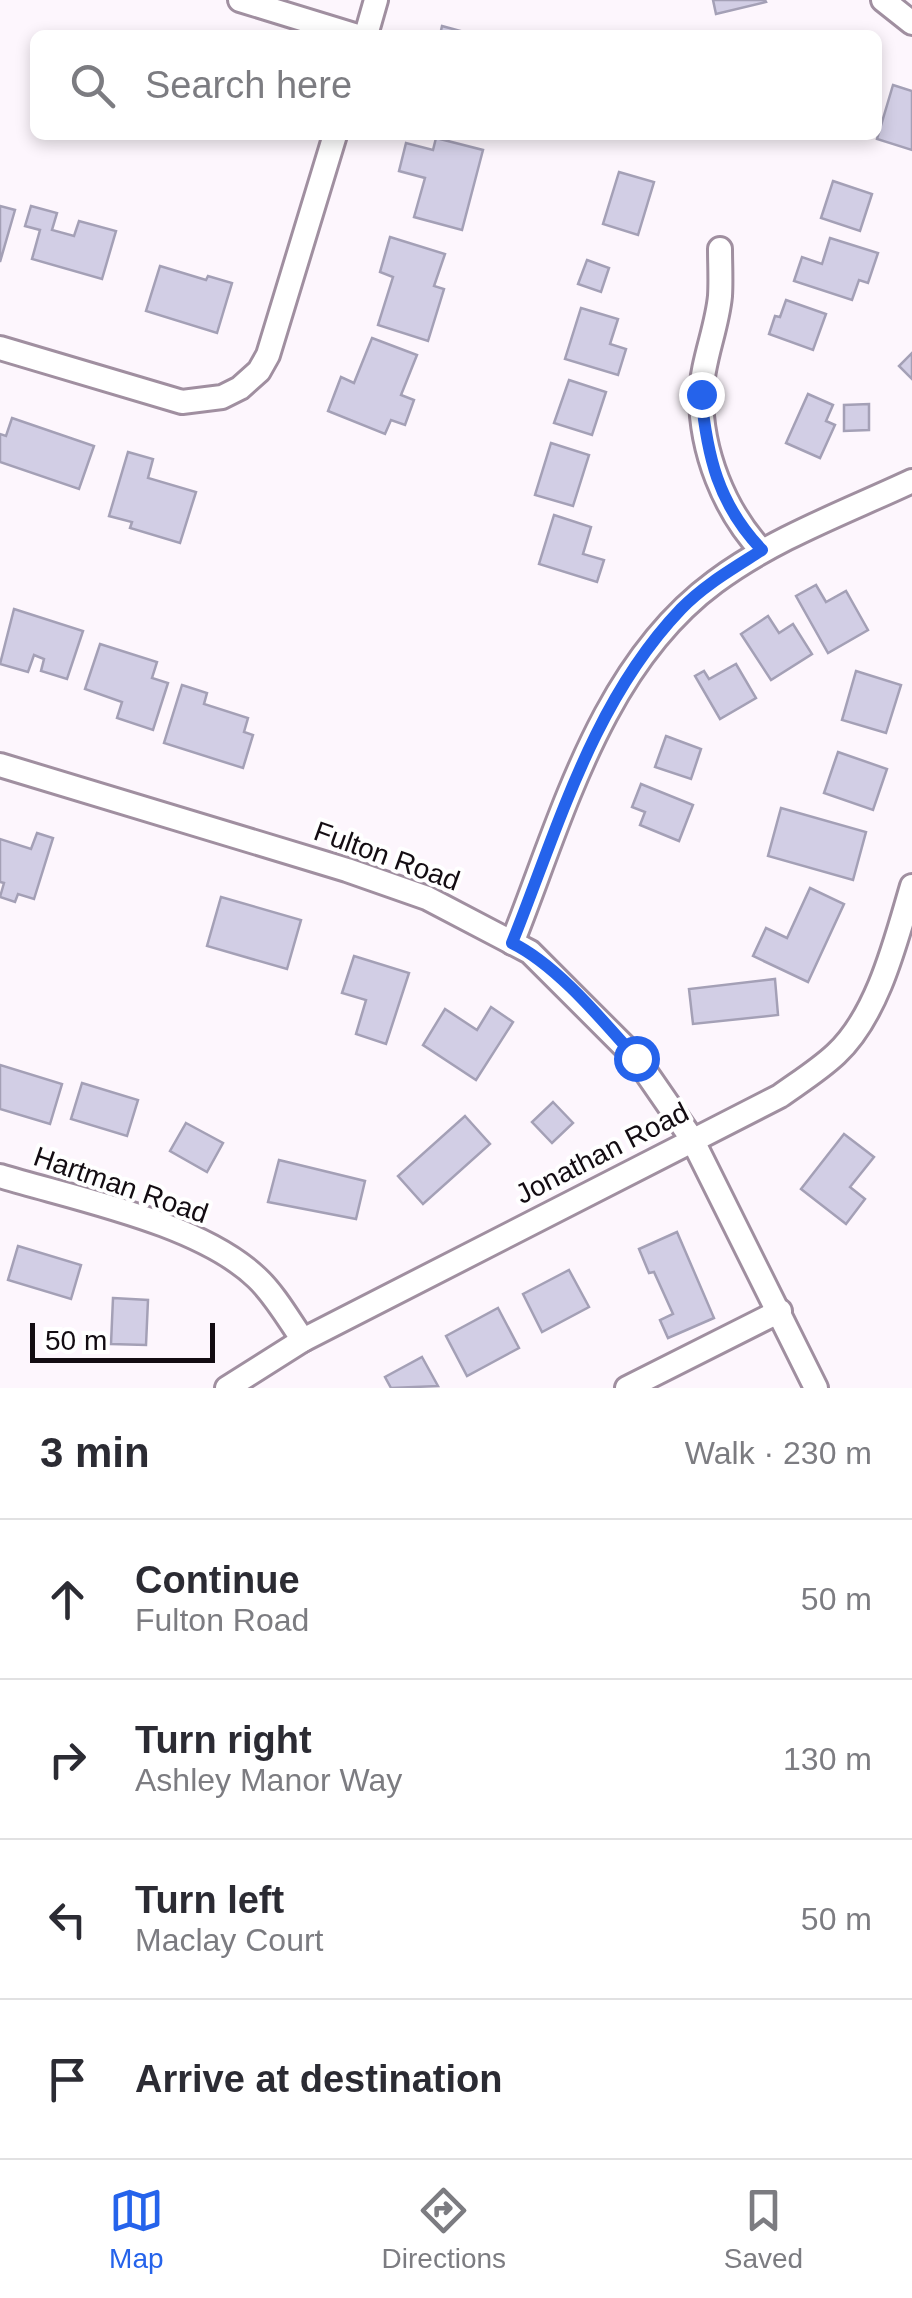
<!DOCTYPE html>
<meta charset="utf-8">
<style>
body{margin:0;font-family:Helvetica,sans-serif;background:#f7f7f7;color:#2b2b33}
.scale{position:absolute;left:30px;bottom:25px;width:185px;box-sizing:border-box;padding-left:10px;border:5px solid #130c12;border-top:0;font-size:28px;line-height:35px;white-space:nowrap;color:#130c12;-webkit-text-stroke:8px #fff;paint-order:stroke}
.stop{position:absolute;width:30px;height:30px;margin:-22px;border:8px solid #2563eb;border-radius:50%;background:#fff}
.stop.end{background:#2563eb;border-color:#fff;box-shadow:0 2px 10px #0008}
.list{margin:0;padding:0;list-style:none}
h2{display:flex;justify-content:space-between;align-items:center;height:130px;margin:0;padding:0 40px;font-size:42px}
h2 small{font-size:32px;font-weight:400;color:#7c7c81}
.list li{display:grid;grid-template-columns:65px 1fr auto;gap:30px;align-items:center;box-sizing:border-box;height:160px;padding:0 40px;border-top:2px solid #e1e1e2}
.list b{display:block;font-size:38px;white-space:nowrap}
.list p{margin:0;font-size:32px;white-space:nowrap;color:#7c7c81}
.list em{font-size:32px;font-style:normal;color:#7c7c81}
.icon{flex:none;width:55px;height:55px;fill:none;stroke:currentColor;stroke-width:2;stroke-linecap:round;stroke-linejoin:round}
.map{position:relative;flex:none;width:912px;height:1388px;overflow:hidden}
.search{position:absolute;background:#fff;box-shadow:0 5px 15px #0003;left:30px;right:30px;top:30px;height:110px;display:flex;align-items:center;gap:25px;box-sizing:border-box;padding:0 35px;border-radius:15px;color:#7c7c81;font-size:38px}
.sheet{height:770px;background:#fff}
nav{display:flex;justify-content:space-around;align-items:center;box-sizing:border-box;height:140px;border-top:2px solid #e1e1e2;background:#fff;font-size:28px;color:#7c7c81}
nav a{display:grid;justify-items:center;gap:5px}
nav .on{color:#2563eb}
.map>svg:first-child{display:block}
.building{fill:#d2cee5;stroke:#a4a0b6;stroke-width:2.5}
.lines{fill:none;stroke-linecap:round;stroke-linejoin:round}
.minor-casing{stroke:#a08fa0;stroke-width:28}
.minor{stroke:#fff;stroke-width:22}
.route{stroke:#2563eb;stroke-width:12}
.labels{text-anchor:middle;dominant-baseline:central;stroke-width:8;stroke-linejoin:round;paint-order:stroke}
.street-label{font-size:28px;fill:#130c12;stroke:#fff}
</style>
<div class="map">
<svg width="912" height="1388" viewBox="0 0 912 1388">
<rect width="100%" height="100%" fill="#fdf6fd"/>
<g class="building">
<path d="M713 0H765L766 2 716 14Z"/>
<path d="M442 26 475 35H440Z"/>
<path d="M893 85 912 91V150L877 139Z"/>
<path d="M436 138 483 150 462 230 414 217 425 178 399 171 406 143 433 150Z"/>
<path d="M619 172 654 182 638 235 603 224Z"/>
<path d="M833 181 872 194 860 231 821 218Z"/>
<path d="M0 206 15 210 0 262Z"/>
<path d="M31 206 57 213 52 230 74 236 79 221 116 231 102 279 32 259 40 230 25 226Z"/>
<path d="M390 237 445 254 434 286 444 289 428 341 378 325 393 277 380 272Z"/>
<path d="M830 238 878 253 868 283 859 280 852 300 794 281 802 257 822 264Z"/>
<path d="M587 260 609 268 601 292 578 284Z"/>
<path d="M160 266 206 280 208 276 232 283 217 333 146 311Z"/>
<path d="M786 300 826 314 813 350 769 334 775 316 780 317Z"/>
<path d="M581 308 618 319 610 344 626 349 618 375 565 359Z"/>
<path d="M372 338 417 355 401 395 414 400 405 425 391 420 385 434 328 411 341 377 354 383Z"/>
<path d="M912 353V379L899 366Z"/>
<path d="M569 380 606 392 592 435 554 423Z"/>
<path d="M808 394 833 405 826 421 835 425 820 458 786 443Z"/>
<path d="M869 404V430L844 431V405Z"/>
<path d="M12 418 94 446 79 489 0 462V434L6 436Z"/>
<path d="M551 443 589 455 573 506 535 495Z"/>
<path d="M128 452 153 459 148 478 196 492 180 543 130 528 132 522 109 516Z"/>
<path d="M554 515 591 527 583 554 604 560 597 582 539 564Z"/>
<path d="M816 585 826 602 846 591 868 630 828 653 796 596Z"/>
<path d="M14 609 83 631 67 679 41 671 44 659 34 655 28 672 0 664Z"/>
<path d="M768 616 779 633 793 624 812 654 771 680 741 634Z"/>
<path d="M100 644 157 662 152 678 168 683 153 730 117 718 122 702 85 689Z"/>
<path d="M736 664 756 698 720 719 695 676 704 671 709 679Z"/>
<path d="M856 671 901 685 886 733 842 720Z"/>
<path d="M182 685 207 693 204 704 248 718 244 732 253 735 243 768 164 743Z"/>
<path d="M666 736 701 749 691 779 655 767Z"/>
<path d="M838 752 887 769 873 810 824 793Z"/>
<path d="M641 784 693 805 679 841 640 825 645 812 632 807Z"/>
<path d="M781 808 866 832 853 880 768 856Z"/>
<path d="M37 833 53 838 34 899 18 894 15 902 0 897 4 883 0 882V839L31 849Z"/>
<path d="M810 888 844 904 808 982 753 956 766 928 787 938Z"/>
<path d="M221 897 301 920 287 969 207 946Z"/>
<path d="M354 956 409 973 386 1044 356 1034 366 1000 342 993Z"/>
<path d="M775 979 778 1015 693 1024 689 989Z"/>
<path d="M491 1007 513 1022 476 1080 423 1045 445 1009 477 1030Z"/>
<path d="M0 1065 62 1084 50 1124 0 1109Z"/>
<path d="M82 1083 138 1100 127 1136 71 1119Z"/>
<path d="M553 1102 573 1123 552 1143 532 1122Z"/>
<path d="M465 1116 490 1144 423 1204 398 1176Z"/>
<path d="M186 1123 223 1143 207 1172 170 1151Z"/>
<path d="M844 1134 874 1157 850 1187 865 1199 846 1224 801 1189Z"/>
<path d="M279 1160 365 1181 356 1219 268 1202Z"/>
<path d="M677 1232 714 1318 668 1338 660 1320 673 1314 654 1272 649 1273 639 1249Z"/>
<path d="M18 1246 81 1265 71 1299 8 1280Z"/>
<path d="M569 1270 589 1307 542 1332 523 1294Z"/>
<path d="M113 1298 148 1300 146 1345 111 1344Z"/>
<path d="M498 1308 519 1348 467 1376 446 1336Z"/>
<path d="M422 1357 438 1386 391 1388 385 1377Z"/>
</g>
<g class="lines">
<g class="minor-casing">
<g id="minor">
<path d="M240 0 354 35"/>
<path d="M883 0 912 23"/>
<path d="M366 35 376 0"/>
<path d="M720 249C720 264 721 280 720 296 717 329 702 361 701 395 701 452 724 510 762 551"/>
<path d="M0 348 182 402 222 397 240 388 259 371 268 355 335 135"/>
<path d="M0 765 347 870 427 898 530 952 636 1058 692 1139 816 1388"/>
<path d="M512 943C562 818 601 666 715 582 774 538 846 512 912 481"/>
<path d="M0 1176C76 1199 200 1223 257 1278 275 1295 289 1320 303 1340"/>
<path d="M227 1388 303 1340 780 1096C798 1083 819 1070 836 1054 878 1015 896 940 912 886"/>
<path d="M627 1388 780 1311"/>
</g>
</g>
<use href="#minor" class="minor"/>
</g>
<g class="lines">
<path class="route" d="M636 1058C602 1020 557 965 512 943 558 828 593 701 681 609 704 585 734 568 762 550 718 504 707 456 701 394"/>
</g>
<g class="labels">
<g class="street-label">
<text transform="translate(387 856) rotate(20)">Fulton Road</text>
<text transform="translate(602 1153) rotate(-27)">Jonathan Road</text>
<text transform="translate(121 1185) rotate(19)">Hartman Road</text>
</g>
</g>
</svg>
<div class="scale">50 m</div>
<div class="stop" style="left:636px;top:1058px"></div>
<div class="stop end" style="left:701px;top:394px"></div>
<div class="search"><svg class="icon" aria-label="search" viewBox="0 0 24 24"><circle cx="10" cy="10" r="6"/><path d="M15 15l6 6"/></svg>Search here</div>
</div>
<section class="sheet">
<h2>3 min<small>Walk · 230 m</small></h2>
<ul class="list">
<li><svg class="icon" aria-label="ahead" viewBox="0 0 24 24"><path d="M12 20V5M6 11l6-6 6 6"/></svg><div><b>Continue</b><p>Fulton Road</p></div><em>50 m</em></li>
<li><svg class="icon" aria-label="right" viewBox="0 0 24 24"><path d="M7 20v-9h11M14 6l5 5-5 5"/></svg><div><b>Turn right</b><p>Ashley Manor Way</p></div><em>130 m</em></li>
<li><svg class="icon" aria-label="left" viewBox="0 0 24 24"><path d="M17 20v-9H6M10 6l-5 5 5 5"/></svg><div><b>Turn left</b><p>Maclay Court</p></div><em>50 m</em></li>
<li><svg class="icon" aria-label="arrive" viewBox="0 0 24 24"><path d="M6 21V4h12l-3 4 3 4H6"/></svg><div><b>Arrive at destination</b></div></li>
</ul>
</section>
<nav>
<a class="on"><svg class="icon" aria-label="map" viewBox="0 0 24 24"><path d="M3 6l6-2 6 2 6-2v14l-6 2-6-2-6 2zM9 4v14M15 6v14"/></svg>Map</a>
<a><svg class="icon" aria-label="directions" viewBox="0 0 24 24"><path d="M12 3l9 9-9 9-9-9zM9 14v-3h6M13 9l2 2-2 2"/></svg>Directions</a>
<a><svg class="icon" aria-label="saved" viewBox="0 0 24 24"><path d="M7 4h10v16l-5-4-5 4z"/></svg>Saved</a>
</nav>
